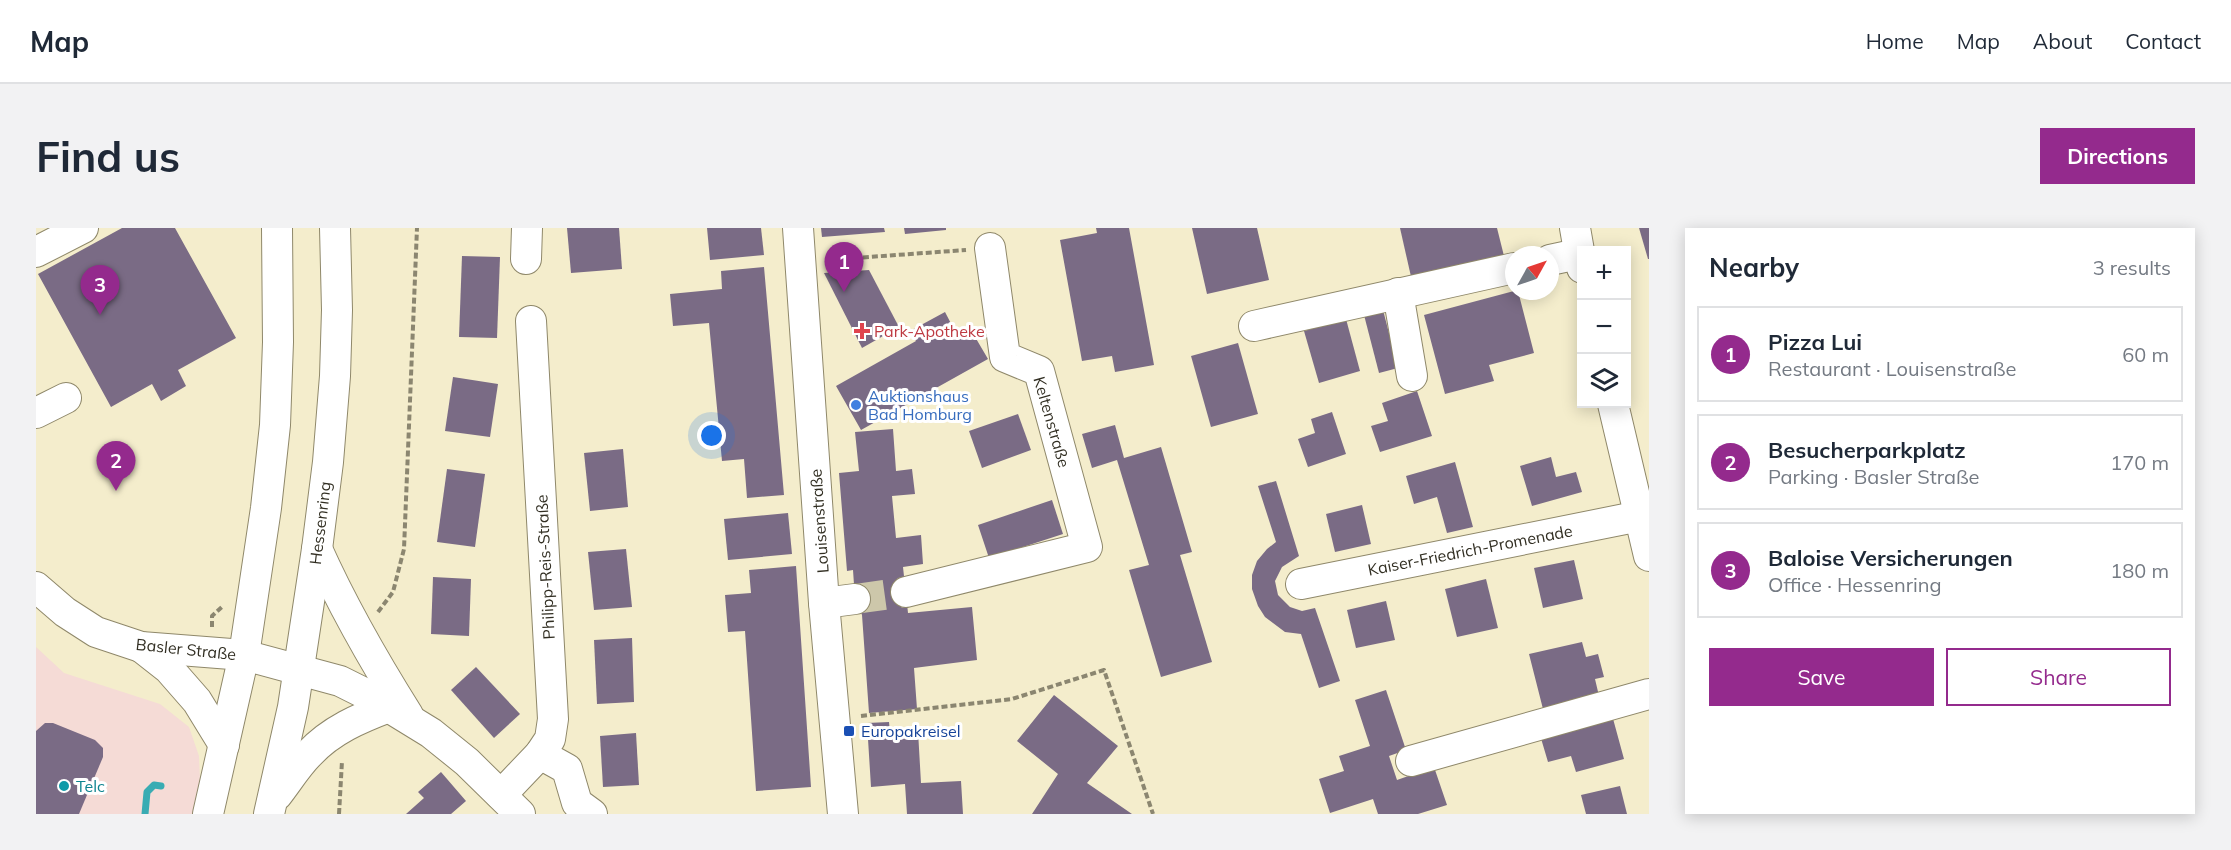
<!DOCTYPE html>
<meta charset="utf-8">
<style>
body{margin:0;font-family:Mulish,sans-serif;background:#f2f2f3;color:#1f2937}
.controls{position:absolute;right:18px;top:18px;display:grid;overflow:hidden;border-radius:0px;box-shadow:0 3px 15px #0003}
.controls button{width:54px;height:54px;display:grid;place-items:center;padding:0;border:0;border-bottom:2px solid #e0e1e3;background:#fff;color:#1f2937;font:30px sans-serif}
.compass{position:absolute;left:1469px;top:18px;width:54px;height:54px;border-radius:50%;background:#fff;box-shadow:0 3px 15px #0003;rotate:50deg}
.you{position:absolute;left:676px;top:208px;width:21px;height:21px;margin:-15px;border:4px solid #fff;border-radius:50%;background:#1a73e8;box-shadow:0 0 0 9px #1a73e833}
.badge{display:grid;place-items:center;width:39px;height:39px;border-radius:50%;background:#942a8d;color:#fff;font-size:20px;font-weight:700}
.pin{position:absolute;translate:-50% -50px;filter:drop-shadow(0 2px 3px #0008)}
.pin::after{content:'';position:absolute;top:32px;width:21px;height:18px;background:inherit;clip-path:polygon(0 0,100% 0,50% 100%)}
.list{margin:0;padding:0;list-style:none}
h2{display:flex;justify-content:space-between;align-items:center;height:78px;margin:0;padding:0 24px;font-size:26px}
h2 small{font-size:20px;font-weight:400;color:#747a83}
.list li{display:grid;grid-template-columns:39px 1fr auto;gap:18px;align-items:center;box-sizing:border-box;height:96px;margin:0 12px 12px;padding:0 12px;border:2px solid #e0e1e3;border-radius:0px}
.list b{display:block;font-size:22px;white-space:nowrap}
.list p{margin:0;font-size:20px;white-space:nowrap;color:#747a83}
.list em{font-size:20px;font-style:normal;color:#747a83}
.actions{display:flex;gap:12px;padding:18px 24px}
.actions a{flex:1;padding:14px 0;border:2px solid #942a8d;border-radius:0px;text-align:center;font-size:21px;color:#942a8d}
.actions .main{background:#942a8d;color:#fff}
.icon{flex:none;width:33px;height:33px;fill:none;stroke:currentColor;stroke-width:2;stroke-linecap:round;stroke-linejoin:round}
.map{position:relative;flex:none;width:1613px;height:586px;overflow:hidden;border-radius:0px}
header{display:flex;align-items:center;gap:36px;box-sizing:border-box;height:84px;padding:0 30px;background:#fff;border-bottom:2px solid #e0e1e3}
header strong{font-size:28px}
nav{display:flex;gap:33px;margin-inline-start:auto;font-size:21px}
.intro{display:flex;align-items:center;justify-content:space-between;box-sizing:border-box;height:144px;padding:0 36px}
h1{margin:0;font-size:42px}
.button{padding:15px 27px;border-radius:0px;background:#942a8d;color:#fff;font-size:21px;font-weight:700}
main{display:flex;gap:36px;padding:0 36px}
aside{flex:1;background:#fff;border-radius:0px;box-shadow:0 3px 15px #0003}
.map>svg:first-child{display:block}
.commercial{fill:#f5dbd6}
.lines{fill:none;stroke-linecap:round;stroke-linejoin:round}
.stream{stroke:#39acb3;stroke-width:7}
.building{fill:#7a6b85}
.minor-tunnel{stroke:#cdc7aa;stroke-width:30;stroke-dasharray:30 15;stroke-linecap:butt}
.minor-casing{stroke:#8f886a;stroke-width:32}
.path{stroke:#8b8670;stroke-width:4;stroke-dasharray:6 3;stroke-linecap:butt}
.minor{stroke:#fff;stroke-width:30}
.health-dot{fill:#e0444e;stroke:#fff;stroke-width:2}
.shop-dot{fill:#3f7fe0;stroke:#fff;stroke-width:2}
.transit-dot{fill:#1a4fb4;stroke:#fff;stroke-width:2}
.culture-dot{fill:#0f9aa8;stroke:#fff;stroke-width:2}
.labels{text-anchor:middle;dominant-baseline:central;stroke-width:6;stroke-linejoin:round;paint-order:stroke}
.health-label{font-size:16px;fill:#be3a42;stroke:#fff;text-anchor:start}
.shop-label{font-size:16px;fill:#366cbe;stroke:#fff;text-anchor:start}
.street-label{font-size:16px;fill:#312e22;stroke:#fff}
.transit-label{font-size:16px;fill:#164399;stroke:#fff;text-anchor:start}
.culture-label{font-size:16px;fill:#0d838f;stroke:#fff;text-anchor:start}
</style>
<header>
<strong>Map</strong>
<nav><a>Home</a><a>Map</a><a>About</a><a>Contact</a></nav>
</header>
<div class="intro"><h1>Find us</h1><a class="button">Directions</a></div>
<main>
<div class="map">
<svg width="1613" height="586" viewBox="0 0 1613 586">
<rect width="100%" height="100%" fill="#f4edcc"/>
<path class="commercial" d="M0 419 28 445 124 476 153 499 163 528 165 575 161 586H0Z"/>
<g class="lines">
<path class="stream" d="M109 586 111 564 118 557 125 558"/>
</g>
<g class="building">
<path d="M86 0H139L200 110 142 142 150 158 125 173 116 156 75 179 2 46Z"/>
<path d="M531 0H583L586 41 535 45Z"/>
<path d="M671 0H725L728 27 674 32Z"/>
<path d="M785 0H848L849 4 786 9Z"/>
<path d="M868 0H910V2L869 6Z"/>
<path d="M1060 0H1093L1118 137 1079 144 1076 128 1046 133 1024 12 1061 5Z"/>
<path d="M1156 0H1221L1233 52 1171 66Z"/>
<path d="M1364 0H1461L1469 32 1376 53Z"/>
<path d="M1603 0H1613V31H1612Z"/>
<path d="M426 28 464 29 461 110 423 109Z"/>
<path d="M728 39 748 267 711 270 708 231 686 233 673 95 637 98 634 66 686 61 685 43Z"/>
<path d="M833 42 863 99 826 120 788 45Z"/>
<path d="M1478 63H1482L1498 125 1453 137 1458 153 1409 166 1388 87Z"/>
<path d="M1347 82 1362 140 1343 145 1328 87Z"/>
<path d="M909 84 922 109 935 102 952 131 825 202 800 158 880 113 874 103Z"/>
<path d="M1310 91 1324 143 1283 155 1268 103Z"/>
<path d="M1202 115 1222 186 1175 199 1155 128Z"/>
<path d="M417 149 462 156 454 209 409 203Z"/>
<path d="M1381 163 1396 208 1344 224 1335 198 1352 193 1346 175Z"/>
<path d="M1296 184 1310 226 1272 239 1262 211 1279 205 1275 191Z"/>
<path d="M982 186 995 222 946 240 933 203Z"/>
<path d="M1079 197 1088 230 1125 219 1156 324 1144 327 1176 434 1125 449 1093 342 1113 337 1081 232 1056 240 1046 206Z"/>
<path d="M857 201 860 243 876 241 879 266 856 268 860 310 885 307 887 336 867 339 872 385 936 379 941 432 878 440 881 481 833 485 826 387 819 371 817 342 811 343 803 245 823 243 819 204Z"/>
<path d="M587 221 592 279 554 283 548 225Z"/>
<path d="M1515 229 1520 249 1540 244 1546 264 1496 278 1484 238Z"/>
<path d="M1419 234 1437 299 1411 305 1401 269 1378 276 1370 248Z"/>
<path d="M411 241 449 246 439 319 401 314Z"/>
<path d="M1240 253 1263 328 1246 339 1239 353 1242 367 1254 379 1266 383 1279 380 1304 453 1283 460 1265 406 1249 404 1229 389 1222 378 1216 361V347L1221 333 1231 321 1240 314 1222 258Z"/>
<path d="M1016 272 1027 306 953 330 942 297Z"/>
<path d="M1326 277 1335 316 1299 324 1290 286Z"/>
<path d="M752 285 756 326 692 332 688 291Z"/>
<path d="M590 321 596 379 558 382 552 324Z"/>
<path d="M1538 332 1547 371 1507 380 1498 340Z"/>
<path d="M760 338 775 559 720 563 709 403 692 404 689 367 715 365 713 342Z"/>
<path d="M397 349 435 351 433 408 395 406Z"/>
<path d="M1450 351 1462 400 1421 409 1409 361Z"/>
<path d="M1350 373 1359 412 1320 420 1311 382Z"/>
<path d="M596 410 598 474 561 476 558 412Z"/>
<path d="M1546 414 1550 429 1562 426 1568 449 1559 451 1563 468 1507 481 1493 426Z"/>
<path d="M440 439 484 486 458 510 415 462Z"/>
<path d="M1350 462 1370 522 1353 528 1361 552 1398 539 1411 577 1382 586H1342L1337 571 1294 585 1283 551 1308 543 1303 528 1334 518 1319 472Z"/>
<path d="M1018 467 1082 518 1051 555 1096 586H996L1022 546 981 513Z"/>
<path d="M1576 487 1588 531 1540 544 1535 528 1512 534 1504 507Z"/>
<path d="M853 494 854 505 882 503 885 555 925 553 927 586H871L869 556 835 559 831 495Z"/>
<path d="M9 495H17L59 512 67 520V529L43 586H0V503Z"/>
<path d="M600 505 603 557 567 559 564 508Z"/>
<path d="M405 544 430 573 415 586H370L388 570 382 564Z"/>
<path d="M1584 558 1591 586H1550L1545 567Z"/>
</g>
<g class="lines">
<path class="minor-tunnel" d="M819 371 870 364"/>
<g class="minor-casing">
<g id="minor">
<path d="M762 0 788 375 807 586"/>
<path d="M1539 0 1546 40"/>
<path d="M0 24 47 0"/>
<path d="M490 31 491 0"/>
<path d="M1514 32 1542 26"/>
<path d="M1362 65 1376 148"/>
<path d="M1218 98 1478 40"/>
<path d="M1577 176 1613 328"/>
<path d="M0 185 30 170"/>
<path d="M281 321C307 379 338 433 372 487"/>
<path d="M1265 356 1604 288"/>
<path d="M0 359 29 384 60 404 105 419 208 427 304 453 338 470 395 505 431 534 484 586"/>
<path d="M870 364 1051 319 1003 143 969 129 954 20"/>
<path d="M788 375 819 371"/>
<path d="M105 419 133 441 161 473 188 517"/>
<path d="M504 526 531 541 541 575 556 586"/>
<path d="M1375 533 1613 466"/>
<path d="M241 567C252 553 261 538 273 526 295 502 324 490 353 479"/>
<path d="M465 567 504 526 514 511 517 491 495 93"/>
<path d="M172 586 208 427 230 280 239 197 242 114 241 0"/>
<path d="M233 586 257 479 281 321 292 234 299 148 301 82 299 0"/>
</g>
</g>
<g class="path">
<path d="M791 32 930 22"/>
<path d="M342 384 357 364 368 321 381 0"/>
<path d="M176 399V388L187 378"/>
<path d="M825 488 976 471 1068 442 1117 586"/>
<path d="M303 586 306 533"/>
</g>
<use href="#minor" class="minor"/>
</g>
<path class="health-dot" d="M823 94h6v6h6v6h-6v6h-6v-6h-6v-6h6z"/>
<circle class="shop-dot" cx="820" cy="177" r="6"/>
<rect class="transit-dot" x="807" y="497" width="12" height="12" rx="3"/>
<circle class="culture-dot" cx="28" cy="558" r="6"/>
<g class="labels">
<g class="health-label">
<text x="838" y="103">Park-Apotheke</text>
</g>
<g class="shop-label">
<text x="832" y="168">Auktionshaus<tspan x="832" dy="18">Bad Homburg</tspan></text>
</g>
<g class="street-label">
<text transform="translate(1016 194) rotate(74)">Keltenstraße</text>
<text transform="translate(783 293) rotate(-94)">Louisenstraße</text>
<text transform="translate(284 295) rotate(-83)">Hessenring</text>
<text transform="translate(1434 322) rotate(-11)">Kaiser-Friedrich-Promenade</text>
<text transform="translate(509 339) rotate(-93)">Philipp-Reis-Straße</text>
<text transform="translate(150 421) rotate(6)">Basler Straße</text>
</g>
<g class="transit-label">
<text x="825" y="503">Europakreisel</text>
</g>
<g class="culture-label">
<text x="40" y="558">Telc</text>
</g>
</g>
</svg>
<div class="controls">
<button>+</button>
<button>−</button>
<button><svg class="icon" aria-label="layers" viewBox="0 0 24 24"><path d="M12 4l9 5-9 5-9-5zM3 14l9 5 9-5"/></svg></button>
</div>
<svg class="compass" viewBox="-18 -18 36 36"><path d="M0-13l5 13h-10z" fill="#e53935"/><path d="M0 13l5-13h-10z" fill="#747a83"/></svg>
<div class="you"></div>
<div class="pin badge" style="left:808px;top:64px">1</div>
<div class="pin badge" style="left:80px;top:263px">2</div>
<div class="pin badge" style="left:64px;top:87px">3</div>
</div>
<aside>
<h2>Nearby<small>3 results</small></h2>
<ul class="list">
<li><span class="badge">1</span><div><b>Pizza Lui</b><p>Restaurant · Louisenstraße</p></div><em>60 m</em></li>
<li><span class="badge">2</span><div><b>Besucherparkplatz</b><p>Parking · Basler Straße</p></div><em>170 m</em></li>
<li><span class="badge">3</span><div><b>Baloise Versicherungen</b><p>Office · Hessenring</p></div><em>180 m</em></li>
</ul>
<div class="actions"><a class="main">Save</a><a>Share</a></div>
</aside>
</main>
